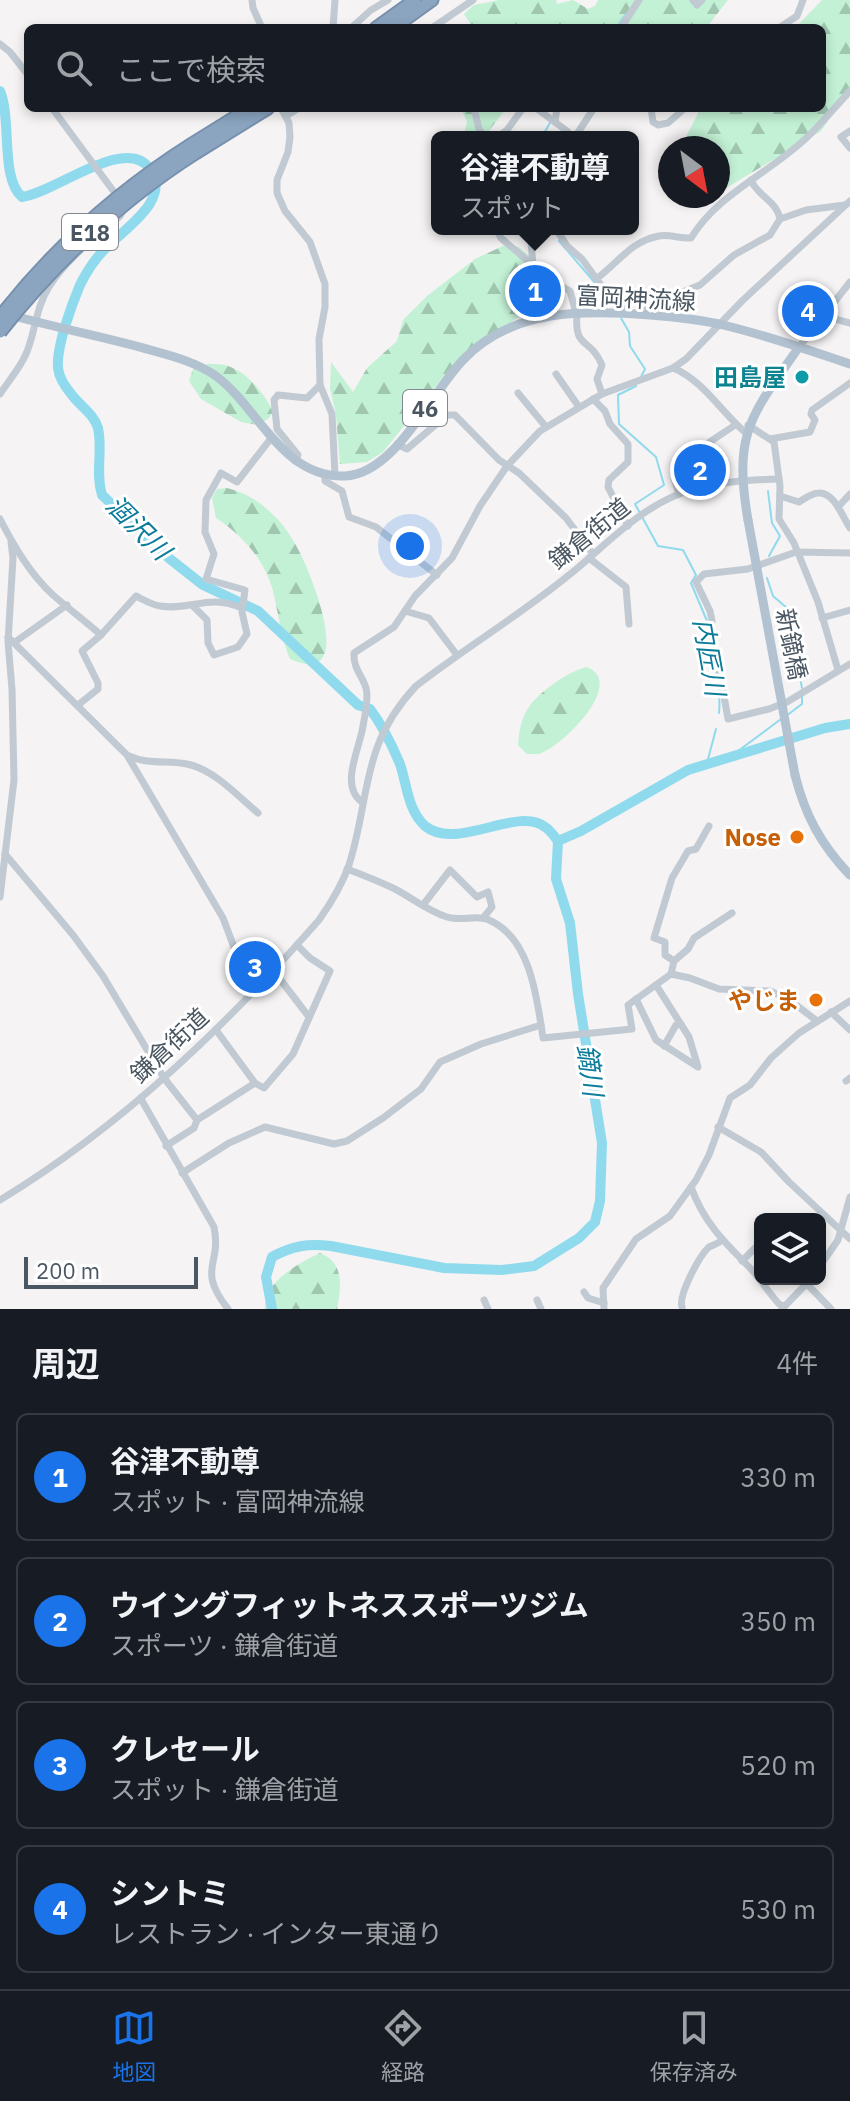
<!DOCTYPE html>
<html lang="ja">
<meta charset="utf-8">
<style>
body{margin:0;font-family:"IBM Plex Sans","Noto Sans JP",sans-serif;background:#20242c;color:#f1f3f6}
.controls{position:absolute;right:24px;bottom:24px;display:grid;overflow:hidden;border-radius:12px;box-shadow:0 4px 12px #0003}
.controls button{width:72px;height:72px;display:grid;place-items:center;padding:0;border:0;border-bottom:2px solid #363941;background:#171b24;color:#f1f3f6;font:40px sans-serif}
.compass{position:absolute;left:658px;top:136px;width:72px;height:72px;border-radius:50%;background:#171b24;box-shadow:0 4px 12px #0003;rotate:148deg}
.scale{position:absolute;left:24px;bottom:20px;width:174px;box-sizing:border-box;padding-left:8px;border:4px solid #4a5661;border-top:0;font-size:22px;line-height:28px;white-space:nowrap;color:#4a5661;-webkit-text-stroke:6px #fff;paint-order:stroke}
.you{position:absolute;left:410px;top:546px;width:28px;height:28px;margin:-20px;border:6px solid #fff;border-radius:50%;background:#1a73e8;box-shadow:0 0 0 12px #1a73e833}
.badge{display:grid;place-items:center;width:52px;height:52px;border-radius:50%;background:#1a73e8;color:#fff;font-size:26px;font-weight:700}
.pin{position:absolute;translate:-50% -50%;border:4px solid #fff;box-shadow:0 2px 8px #0006}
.popup{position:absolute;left:431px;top:131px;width:208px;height:104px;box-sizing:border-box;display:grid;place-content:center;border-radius:12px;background:#171b24;filter:drop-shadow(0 2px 6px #0005);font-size:26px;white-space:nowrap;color:#9ea1a6}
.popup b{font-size:30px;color:#f1f3f6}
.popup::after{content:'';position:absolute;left:50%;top:100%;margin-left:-16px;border:16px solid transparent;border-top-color:#171b24}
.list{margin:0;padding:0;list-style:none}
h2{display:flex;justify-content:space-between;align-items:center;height:104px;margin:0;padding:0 32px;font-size:34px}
h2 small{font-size:26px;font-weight:400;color:#9ea1a6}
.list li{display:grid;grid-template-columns:52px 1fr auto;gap:24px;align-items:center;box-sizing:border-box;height:128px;margin:0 16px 16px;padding:0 16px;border:2px solid #363941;border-radius:12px}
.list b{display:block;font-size:30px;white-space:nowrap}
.list p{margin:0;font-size:26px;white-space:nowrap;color:#9ea1a6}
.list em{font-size:26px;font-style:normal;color:#9ea1a6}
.icon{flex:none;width:44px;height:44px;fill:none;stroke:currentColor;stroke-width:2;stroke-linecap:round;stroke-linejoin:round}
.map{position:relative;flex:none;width:850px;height:1309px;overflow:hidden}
.search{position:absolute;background:#171b24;box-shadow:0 4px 12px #0003;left:24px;right:24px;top:24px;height:88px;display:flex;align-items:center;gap:20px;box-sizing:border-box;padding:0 28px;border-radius:12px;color:#9ea1a6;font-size:30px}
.sheet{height:680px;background:#171b24}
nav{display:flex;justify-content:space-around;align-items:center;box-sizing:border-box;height:112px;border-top:2px solid #363941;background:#171b24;font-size:22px;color:#9ea1a6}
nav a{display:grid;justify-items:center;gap:4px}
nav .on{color:#1a73e8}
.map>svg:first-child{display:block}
.forest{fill:url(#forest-firs)}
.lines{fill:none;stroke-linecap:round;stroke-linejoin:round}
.stream{stroke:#90daee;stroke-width:2}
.river{stroke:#90daee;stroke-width:10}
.highway-casing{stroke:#7690ad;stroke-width:15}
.minor{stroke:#c1cad2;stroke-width:7}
.major{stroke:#b3c2d1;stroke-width:9}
.highway{stroke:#8ba5c1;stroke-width:11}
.highway-bridge-casing{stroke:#7690ad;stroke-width:15;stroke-linecap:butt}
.major-bridge{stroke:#b3c2d1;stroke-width:9}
.highway-bridge{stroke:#8ba5c1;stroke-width:11}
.culture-dot{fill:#0f9aa8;stroke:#fff;stroke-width:3}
.food-dot{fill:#e8710a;stroke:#fff;stroke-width:3}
.labels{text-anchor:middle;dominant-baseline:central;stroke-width:6;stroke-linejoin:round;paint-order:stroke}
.shield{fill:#fff;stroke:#808990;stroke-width:2}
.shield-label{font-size:22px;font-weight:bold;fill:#4a5661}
.street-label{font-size:24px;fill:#4a5661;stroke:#fff}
.culture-label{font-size:24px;font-weight:bold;fill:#0d838f;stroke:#fff;text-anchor:end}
.food-label{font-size:24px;font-weight:bold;fill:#c56008;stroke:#fff;text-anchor:end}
.water-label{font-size:26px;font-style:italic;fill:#0c7c9b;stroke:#fff}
</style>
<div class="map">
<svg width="850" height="1309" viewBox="0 0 850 1309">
<defs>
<pattern id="forest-firs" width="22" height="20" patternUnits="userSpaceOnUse" patternTransform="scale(2)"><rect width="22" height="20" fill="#c3f1d5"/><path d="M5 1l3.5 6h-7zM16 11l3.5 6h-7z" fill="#a0c6b0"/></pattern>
</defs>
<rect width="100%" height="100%" fill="#f5f3f3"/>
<g class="forest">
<path d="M499 0H556L557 4 573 0 588 9 595 6 598 0H728L706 28H473L464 14 474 5Z"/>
<path d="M822 0H850V89L821 131 718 193V148H680L701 108H822V28H795Z"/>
<path d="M461 108H504L505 110 484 137H463L467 122Z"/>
<path d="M507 244 519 247 529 256 535 274 533 290 527 310 448 371 383 452 367 462 340 464 336 415 330 389 331 362 353 392 367 368 397 341 403 320 427 296 475 259Z"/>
<path d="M208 364C214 364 222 364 228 366 247 372 265 394 273 412L268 419 257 425 241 422 201 399 189 381 193 369Z"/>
<path d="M227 488C243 492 258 500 270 512 282 522 292 537 299 551 311 574 359 689 290 659 280 635 279 615 273 591 265 560 242 535 216 518L212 498 217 489Z"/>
<path d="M587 667C627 683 562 747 539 754 539 754 528 754 527 754L518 745C519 732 521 718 529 707 539 692 570 670 587 667Z"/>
<path d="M320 1253C345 1263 341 1287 337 1309H265C263 1282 299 1263 320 1253Z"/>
</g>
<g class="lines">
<g class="stream">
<path d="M616 28 626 14"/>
<path d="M542 137 551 121"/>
<path d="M559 241 596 284"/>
<path d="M603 292 617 309"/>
<path d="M621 318 629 332 630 346 645 369 641 377"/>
<path d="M636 386 618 395 619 424 656 457 664 485 635 504 658 546 683 550 696 575 691 583 707 621 704 642C716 660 721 692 719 713"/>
<path d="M768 491 772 523 780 536 769 556"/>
<path d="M767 578 773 596 787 608 802 688"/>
<path d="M786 716 802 704V694"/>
<path d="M734 754 781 719"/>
<path d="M707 763 716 729"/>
</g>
<g class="river">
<path d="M0 91C12 120 0 178 22 197 55 193 126 134 150 169 171 199 128 226 108 246 97 256 87 271 80 285 72 304 56 347 58 368 59 377 66 388 72 395 80 406 94 414 98 428 103 450 95 473 102 495L170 559 203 585 258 611 358 705 370 709C383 726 392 745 400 764 407 785 408 811 425 826 457 852 518 805 545 827 550 830 554 836 558 841"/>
<path d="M558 841 581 831 688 770 825 728 850 724"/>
<path d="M272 1309 266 1277 272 1257C292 1246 308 1243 331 1246L444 1268 502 1270 534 1266 579 1238 595 1222 600 1201 602 1143 578 994 570 923 556 879 558 841"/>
</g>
<g class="highway-casing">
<g id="highway">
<path d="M376 28 415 0"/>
<path d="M393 28 432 0"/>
<path d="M192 144 250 108"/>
<path d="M197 152 268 108"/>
</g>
</g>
<g class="minor">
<path d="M252 0 253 8 262 28"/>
<path d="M693 0 697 5 702 0"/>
<path d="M333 28 335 0"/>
<path d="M351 28 371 10 388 0"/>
<path d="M432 28 473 0"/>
<path d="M621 28 639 0"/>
<path d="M779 28 797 16 803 0"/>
<path d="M0 44 10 52 28 75"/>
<path d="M281 108 289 123 290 137 288 152 277 180V193L285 211 310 242 325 284V307L319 339 320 385 332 414 335 475"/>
<path d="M474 108 479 129 484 137"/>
<path d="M536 108 567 131 571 137"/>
<path d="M651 108 653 122 658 125 668 123 685 108"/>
<path d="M286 116 299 108"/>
<path d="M555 122 557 108"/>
<path d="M850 131 841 137 850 148"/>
<path d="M497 137 507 130 523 108"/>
<path d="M575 137 594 108"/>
<path d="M751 180C758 197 777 201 780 219"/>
<path d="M496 229 501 238 550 280 570 291 576 313"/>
<path d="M530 229 533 266"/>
<path d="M556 229 567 246 582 259 601 285 628 313"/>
<path d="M596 279C618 263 631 241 659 236 670 234 680 239 691 238 717 195 767 174 803 141 820 126 835 107 850 91"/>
<path d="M827 312 835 319 850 323"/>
<path d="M577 313C574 351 590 336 602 365L597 379 602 394"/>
<path d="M641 314 648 306 700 285 734 255 770 235 780 219 806 210 845 205"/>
<path d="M799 347 850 282"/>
<path d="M673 368C703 380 722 413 746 433"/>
<path d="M556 374 579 407"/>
<path d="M518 393 546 427"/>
<path d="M0 394C10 379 24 363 29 346 36 325 37 306 49 287 66 259 96 237 120 216L124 209 123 204 52 108"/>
<path d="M593 399 605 411 610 424 628 444V462L609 480 608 487 628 526"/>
<path d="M748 425 774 442 780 486 779 519 794 543 818 602 838 670"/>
<path d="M770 439 810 432 815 420 811 414 812 410 850 383"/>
<path d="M397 444 407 449 447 415H455L499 460 519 473 566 518 593 554"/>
<path d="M295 461 298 455 277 429 274 400 278 395 307 398 320 385"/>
<path d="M325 474V481L342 491 349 517 376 527 437 575"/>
<path d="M679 494 675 481C683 455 714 440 735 425"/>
<path d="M780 496 799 502C804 499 812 493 818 493 834 491 843 518 850 528"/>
<path d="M838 507 850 494"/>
<path d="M0 519C14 546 30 574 53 595 69 609 85 621 101 635L136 596C144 600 152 605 160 606 193 611 207 593 242 608"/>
<path d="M850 553 796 552 748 569 704 574 696 582 710 611 712 621 709 635 717 656 728 719 769 709 787 702 850 664"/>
<path d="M589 558 626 587 629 624"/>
<path d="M192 605 207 620 208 643 214 655 238 647 247 634 242 612 245 590 206 579 214 554 205 532 206 500 221 473 237 482 272 437"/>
<path d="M405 611 429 618 457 655"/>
<path d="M822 618 850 610"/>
<path d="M8 637 127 755 223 918 251 992"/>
<path d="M15 642 67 605"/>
<path d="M78 705 98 689V683L82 651 101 635"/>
<path d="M129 756C152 766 168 759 191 765 215 771 239 797 258 813"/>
<path d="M362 802C339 786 360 748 363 726 365 715 369 698 366 688 362 675 353 668 354 653L394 627 415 596 452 558 480 506 507 466 540 431 602 394 673 368 686 359 743 300 850 201"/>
<path d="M5 854 73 935 103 976 164 1078 197 1120 194 1128 166 1146"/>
<path d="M347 869C363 875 378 881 393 888 411 897 428 911 447 917 461 922 476 914 489 920 531 938 537 999 543 1038L632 1029 628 1005 671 974 690 978 719 989 770 991 787 998 817 1021"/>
<path d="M0 897 14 780 12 689 8 642 13 558 11 542"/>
<path d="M423 905 450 870 477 897 488 892 492 907 483 918"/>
<path d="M674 961 665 955V942L654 938 672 878 688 851 696 849 709 826"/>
<path d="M273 970 309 1017"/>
<path d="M671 974 674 961 688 949 694 938 732 913"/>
<path d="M636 999 656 1040 698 1067 689 1037 656 985"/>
<path d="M831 1012 850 1030"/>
<path d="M216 1030 255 1083"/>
<path d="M664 1046 676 1025 681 1024"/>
<path d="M846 1081 850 1078"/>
<path d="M141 1099 214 1227C222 1266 196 1268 228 1309"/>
<path d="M197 1120 255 1083 264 1088 293 1054 330 971 310 958 297 945"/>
<path d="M718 1127 761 1152 789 1182 850 1239"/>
<path d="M182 1173 229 1143 265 1127 334 1144 347 1141 383 1118 421 1089 440 1062 481 1044 541 1025"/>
<path d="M691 1187C704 1223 725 1243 751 1269 761 1280 769 1293 779 1304L784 1306"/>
<path d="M0 1200C122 1126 225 1027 319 920 331 903 342 885 349 865 371 795 360 746 416 686 465 648 520 615 569 575 605 546 638 509 682 493 712 482 748 480 779 479"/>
<path d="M742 1261 757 1246"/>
<path d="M820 1266 838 1240 850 1197"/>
<path d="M807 1284 831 1309"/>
<path d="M584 1292 588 1298 604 1303"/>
<path d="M484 1300 488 1309"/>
<path d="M537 1300 541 1309"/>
<path d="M682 1307C678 1296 699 1256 709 1247 713 1245 717 1244 721 1241"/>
<path d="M604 1309 603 1288 636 1239 670 1216 696 1180 709 1155 730 1098 750 1085 771 1058 799 1033 850 1001"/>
<path d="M782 1309 811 1279"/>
</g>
<g class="major">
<path d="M7 314C56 328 106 337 154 351 176 357 197 363 216 376 259 408 282 478 345 476 395 474 431 393 463 360 512 308 585 310 650 315 675 317 699 319 723 325 766 335 808 350 850 364"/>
<path d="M748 520C733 432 751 416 799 347"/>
<path d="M795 775C805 815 821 845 850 875"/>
</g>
<use href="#highway" class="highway"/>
<g class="highway-bridge-casing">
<g id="highway-bridge">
<path d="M0 317C54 248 118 191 192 144"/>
<path d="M0 332C57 260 120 201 197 152"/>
</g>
</g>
<path class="major-bridge" d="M748 520 795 775"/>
<use href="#highway-bridge" class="highway-bridge"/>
</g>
<circle class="culture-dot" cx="802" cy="377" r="8"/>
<g class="food-dot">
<circle cx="797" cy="837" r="8"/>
<circle cx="816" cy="1000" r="8"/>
</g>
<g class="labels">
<g class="shield">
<rect x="62" y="214" width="56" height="36" rx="6"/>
<rect x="403" y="390" width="44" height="36" rx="6"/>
</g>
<g class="shield-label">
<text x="90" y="232">E18</text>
<text x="425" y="408">46</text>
</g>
<g class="street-label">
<text transform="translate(636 298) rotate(3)">富岡神流線</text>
<text transform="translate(589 533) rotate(-39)">鎌倉街道</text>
<text transform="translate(792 644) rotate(79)">新鏑橋</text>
<text transform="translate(169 1045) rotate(-43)">鎌倉街道</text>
</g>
<g class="culture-label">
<text x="786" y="377">田島屋</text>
</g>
<g class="food-label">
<text x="781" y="837">Nose</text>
<text x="800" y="1000">やじま</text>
</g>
<g class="water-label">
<text transform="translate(139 527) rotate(45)">涸沢川</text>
<text transform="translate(710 657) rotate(80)">内匠川</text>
<text transform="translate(591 1070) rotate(82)">鏑川</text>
</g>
</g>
</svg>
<div class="controls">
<button><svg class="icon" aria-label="layers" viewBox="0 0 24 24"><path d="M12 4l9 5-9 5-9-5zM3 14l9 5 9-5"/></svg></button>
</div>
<svg class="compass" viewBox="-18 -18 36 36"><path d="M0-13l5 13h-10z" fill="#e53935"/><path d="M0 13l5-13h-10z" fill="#9ea1a6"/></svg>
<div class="scale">200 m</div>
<div class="you"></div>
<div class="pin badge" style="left:535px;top:291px">1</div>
<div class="popup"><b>谷津不動尊</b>スポット</div>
<div class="pin badge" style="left:700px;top:470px">2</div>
<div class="pin badge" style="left:255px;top:967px">3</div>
<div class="pin badge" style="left:808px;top:311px">4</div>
<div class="search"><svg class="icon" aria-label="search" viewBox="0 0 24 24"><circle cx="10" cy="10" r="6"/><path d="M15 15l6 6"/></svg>ここで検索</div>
</div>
<section class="sheet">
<h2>周辺<small>4件</small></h2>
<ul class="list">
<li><span class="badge">1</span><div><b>谷津不動尊</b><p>スポット · 富岡神流線</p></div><em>330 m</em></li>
<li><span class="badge">2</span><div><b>ウイングフィットネススポーツジム</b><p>スポーツ · 鎌倉街道</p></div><em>350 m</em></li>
<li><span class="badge">3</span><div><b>クレセール</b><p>スポット · 鎌倉街道</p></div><em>520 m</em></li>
<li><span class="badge">4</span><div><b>シントミ</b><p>レストラン · インター東通り</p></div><em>530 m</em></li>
</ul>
</section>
<nav>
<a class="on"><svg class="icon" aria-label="map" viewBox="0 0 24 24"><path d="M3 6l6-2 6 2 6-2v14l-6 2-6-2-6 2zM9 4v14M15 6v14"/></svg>地図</a>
<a><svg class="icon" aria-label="directions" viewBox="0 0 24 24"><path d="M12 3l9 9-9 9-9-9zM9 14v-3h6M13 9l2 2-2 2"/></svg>経路</a>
<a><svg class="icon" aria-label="saved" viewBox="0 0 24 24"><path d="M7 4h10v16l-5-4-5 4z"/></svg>保存済み</a>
</nav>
